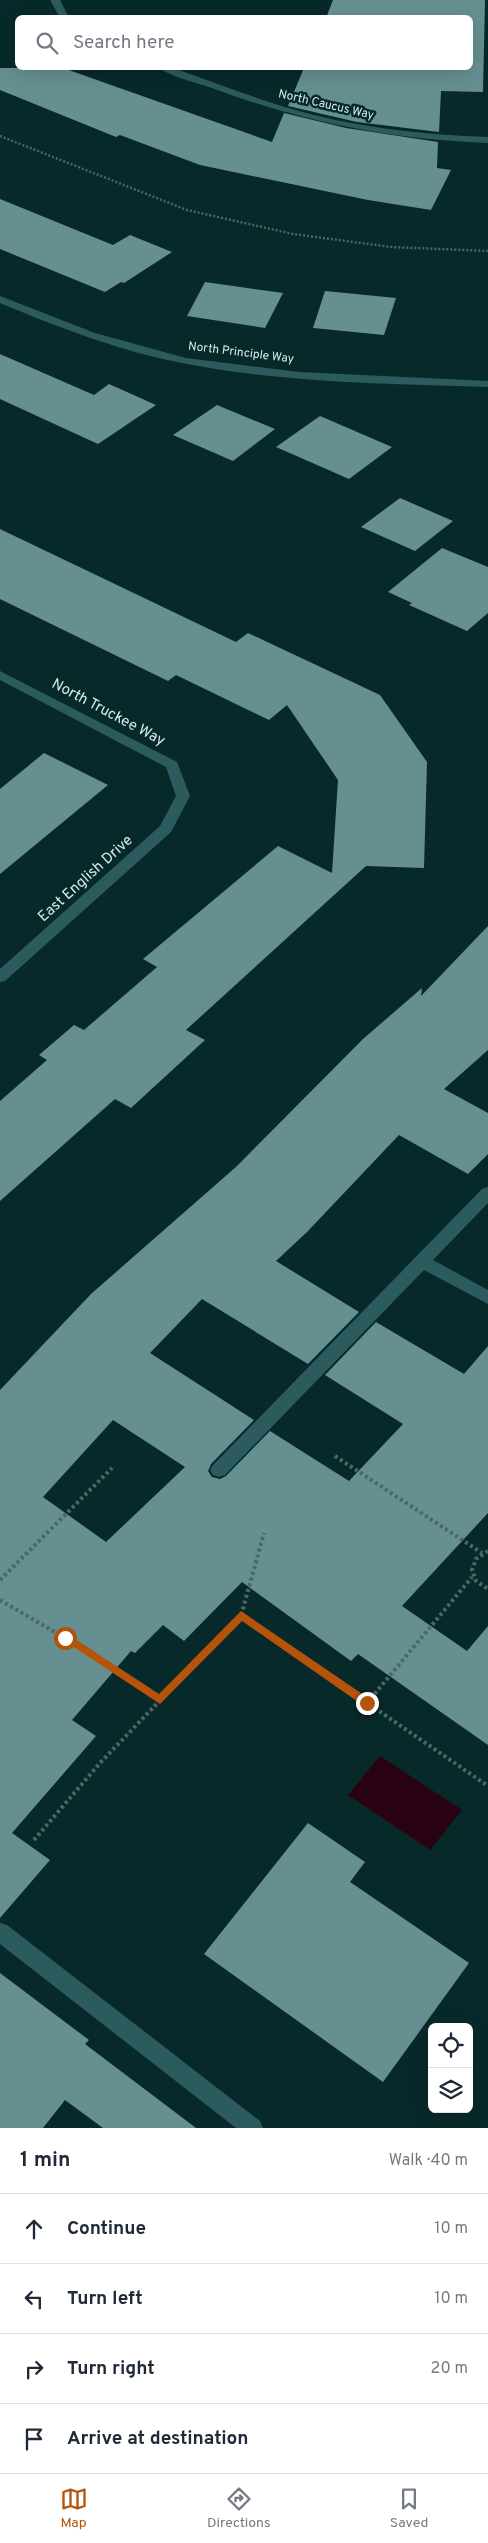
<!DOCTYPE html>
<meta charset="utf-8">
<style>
body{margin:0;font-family:Overpass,sans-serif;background:#f2f2f3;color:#1f2937}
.controls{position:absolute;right:15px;bottom:15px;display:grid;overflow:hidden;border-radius:8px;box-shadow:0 5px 20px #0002}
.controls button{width:45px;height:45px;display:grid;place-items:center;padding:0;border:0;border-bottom:1px solid #e0e1e3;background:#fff;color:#1f2937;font:25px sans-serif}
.stop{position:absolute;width:15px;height:15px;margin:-11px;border:4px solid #b45309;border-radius:50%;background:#fff}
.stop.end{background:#b45309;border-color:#fff;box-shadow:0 1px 5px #0008}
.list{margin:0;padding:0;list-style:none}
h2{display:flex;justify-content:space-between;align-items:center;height:65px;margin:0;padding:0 20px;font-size:21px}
h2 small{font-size:16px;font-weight:400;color:#747a83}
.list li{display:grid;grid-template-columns:32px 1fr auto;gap:15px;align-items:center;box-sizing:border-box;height:70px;padding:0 20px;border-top:1px solid #e0e1e3}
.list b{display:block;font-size:19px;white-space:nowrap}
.list em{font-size:16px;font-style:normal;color:#747a83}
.icon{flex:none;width:28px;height:28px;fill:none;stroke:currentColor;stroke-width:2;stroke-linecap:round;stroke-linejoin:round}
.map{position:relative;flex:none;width:488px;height:2128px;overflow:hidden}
.search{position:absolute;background:#fff;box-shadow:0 5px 20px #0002;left:15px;right:15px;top:15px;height:55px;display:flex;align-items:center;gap:12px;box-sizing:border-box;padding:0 18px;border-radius:8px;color:#747a83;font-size:19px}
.sheet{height:345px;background:#fff}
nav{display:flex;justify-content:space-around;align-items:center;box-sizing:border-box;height:70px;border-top:1px solid #e0e1e3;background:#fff;font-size:14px;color:#747a83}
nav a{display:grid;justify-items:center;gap:2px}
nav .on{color:#b45309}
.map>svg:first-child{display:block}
.water{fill:#280212}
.building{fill:#658f91;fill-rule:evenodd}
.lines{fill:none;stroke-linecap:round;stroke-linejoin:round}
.path-far1{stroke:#4b6869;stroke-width:2.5;stroke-dasharray:2 2;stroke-linecap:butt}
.path{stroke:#4b6869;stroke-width:4;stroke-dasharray:3 3;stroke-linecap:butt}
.lane{fill:#2c5b5d;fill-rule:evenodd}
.street{fill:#2c5b5d;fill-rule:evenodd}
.route{fill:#b45309}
.labels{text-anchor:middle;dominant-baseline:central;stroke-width:5;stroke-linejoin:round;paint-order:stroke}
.far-street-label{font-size:12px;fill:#d5ebeb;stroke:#08292a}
.street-label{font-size:15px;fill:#d5ebeb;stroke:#08292a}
</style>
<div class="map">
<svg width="488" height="2128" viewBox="0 0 488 2128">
<rect width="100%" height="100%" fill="#08292a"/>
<path class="water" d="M380 1756 462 1810 430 1850 348 1795Z"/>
<g class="building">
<path d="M333 0H485L483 92 441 91 439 132 357 122 288 106 304 68H470V18H326Z"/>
<path d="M0 68H63L272 142 284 113 346 128 438 142 437 168 451 170 431 210 368 200 200 165 120 135 116 137 0 90Z"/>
<path d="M0 199 113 245 130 235 172 252 124 283 121 282 105 292 0 249Z"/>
<path d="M205 282 283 293 265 328 187 316Z"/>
<path d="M325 291 396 298 384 335 313 328Z"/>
<path d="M0 354 94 395 109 384 156 405 98 444 0 399Z"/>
<path d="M217 405 275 429 233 461 173 435Z"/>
<path d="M320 416 392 447 349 479 276 447Z"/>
<path d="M400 498 453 521 415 551 361 527Z"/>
<path d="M0 529 236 642 248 633 380 695 427 762 424 868 366 866 186 1030 205 1040 131 1108 115 1099 0 1201V1101L47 1060 39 1055 74 1025 84 1030 157 967 143 959 278 846 332 873 338 780 287 705 269 720 176 675 168 681 0 599Z"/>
<path d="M442 548 488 567V613L467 631 409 605 412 603 388 592Z"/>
<path d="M44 753 108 785 0 874V789Z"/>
<path d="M488 926V1050L444 1089 488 1113V1154L468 1174 399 1135 307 1232 276 1261 359 1312 308 1364 202 1299 150 1353 254 1420 211 1464 208 1471 212 1477 220 1479 226 1476 270 1431 349 1481 403 1424 325 1375 376 1322 464 1374 488 1346V1513L402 1606 467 1651 488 1626V1745L358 1654 351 1661 242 1582 184 1641 163 1625 135 1653 131 1651 72 1720 96 1736 12 1833 50 1860 0 1918V1390L91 1294 237 1166 363 1039 422 988 421 996ZM113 1420 185 1467 106 1542 43 1497Z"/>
<path d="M308 1823 365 1862 350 1882 469 1963 383 2082 204 1954Z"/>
<path d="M0 1973 89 2040 85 2044 196 2128H103L65 2100 43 2128H0Z"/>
</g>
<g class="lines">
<path class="path-far1" d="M0 136 187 210 293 234 391 247 488 251"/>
<g class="path">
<path d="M335 1456 482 1553"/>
<path d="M488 1551 476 1559 472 1570 476 1581 488 1589"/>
<path d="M0 1580 112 1468"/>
<path d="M0 1600 65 1638 160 1700"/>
<path d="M241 1616 488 1786"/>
<path d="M367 1703 472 1577"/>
<path d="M34 1840 100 1763 241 1616 264 1533"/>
</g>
<g class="lane">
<path d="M488 1187V1203L433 1260 488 1290V1304L424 1270 225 1475 219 1477 213 1475 210 1470 213 1465 482 1189Z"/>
<path d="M0 1923 7 1925 260 2121 263 2128H236L0 1944Z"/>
</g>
<g class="street">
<path d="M50 0H60L69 18H60Z"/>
<path d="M160 68H173C219 84 266 103 314 115 371 129 429 135 488 137V143C387 139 304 122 209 87 197 83 169 76 160 68Z"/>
<path d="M0 296 95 333 186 358 299 372 488 381V387C387 384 286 383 187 364 122 352 60 328 0 303Z"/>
<path d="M0 671 177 762 190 796 171 832 5 981 0 982V969L160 826 176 796 166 767 0 680Z"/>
</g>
</g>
<path class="route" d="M241 1611 371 1700V1706H364L242 1621 160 1704 60 1638 65 1634 69 1635 159 1694Z"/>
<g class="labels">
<g class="far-street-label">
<text transform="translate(326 105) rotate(13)">North Caucus Way</text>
<text transform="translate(241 353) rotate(7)">North Principle Way</text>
</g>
<g class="street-label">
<text transform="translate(108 713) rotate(28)">North Truckee Way</text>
<text transform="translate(86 879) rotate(-42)">East English Drive</text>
</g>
</g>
</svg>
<div class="controls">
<button><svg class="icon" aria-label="locate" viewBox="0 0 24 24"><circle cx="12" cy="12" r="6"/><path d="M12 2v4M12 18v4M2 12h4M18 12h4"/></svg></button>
<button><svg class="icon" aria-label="layers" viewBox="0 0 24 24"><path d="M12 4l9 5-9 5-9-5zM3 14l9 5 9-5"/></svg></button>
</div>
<div class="stop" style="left:65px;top:1638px"></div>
<div class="stop end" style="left:367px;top:1703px"></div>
<div class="search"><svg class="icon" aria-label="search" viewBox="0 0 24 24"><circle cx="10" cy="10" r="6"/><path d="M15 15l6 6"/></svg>Search here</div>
</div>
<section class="sheet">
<h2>1 min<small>Walk · 40 m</small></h2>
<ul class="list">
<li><svg class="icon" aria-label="ahead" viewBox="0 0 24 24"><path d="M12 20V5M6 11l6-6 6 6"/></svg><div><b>Continue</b></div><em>10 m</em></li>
<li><svg class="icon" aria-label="left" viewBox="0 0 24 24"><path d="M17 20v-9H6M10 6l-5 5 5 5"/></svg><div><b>Turn left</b></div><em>10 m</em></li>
<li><svg class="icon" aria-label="right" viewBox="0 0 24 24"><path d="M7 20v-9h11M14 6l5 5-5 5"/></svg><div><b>Turn right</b></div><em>20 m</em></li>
<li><svg class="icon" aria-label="arrive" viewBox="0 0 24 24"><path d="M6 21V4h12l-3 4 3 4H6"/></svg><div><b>Arrive at destination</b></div></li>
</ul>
</section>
<nav>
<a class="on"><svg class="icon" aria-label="map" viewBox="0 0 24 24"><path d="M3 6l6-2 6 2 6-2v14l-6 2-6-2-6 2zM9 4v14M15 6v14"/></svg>Map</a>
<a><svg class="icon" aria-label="directions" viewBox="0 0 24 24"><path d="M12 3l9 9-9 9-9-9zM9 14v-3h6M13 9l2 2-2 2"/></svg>Directions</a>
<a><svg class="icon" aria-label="saved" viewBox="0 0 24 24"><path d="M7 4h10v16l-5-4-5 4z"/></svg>Saved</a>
</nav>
